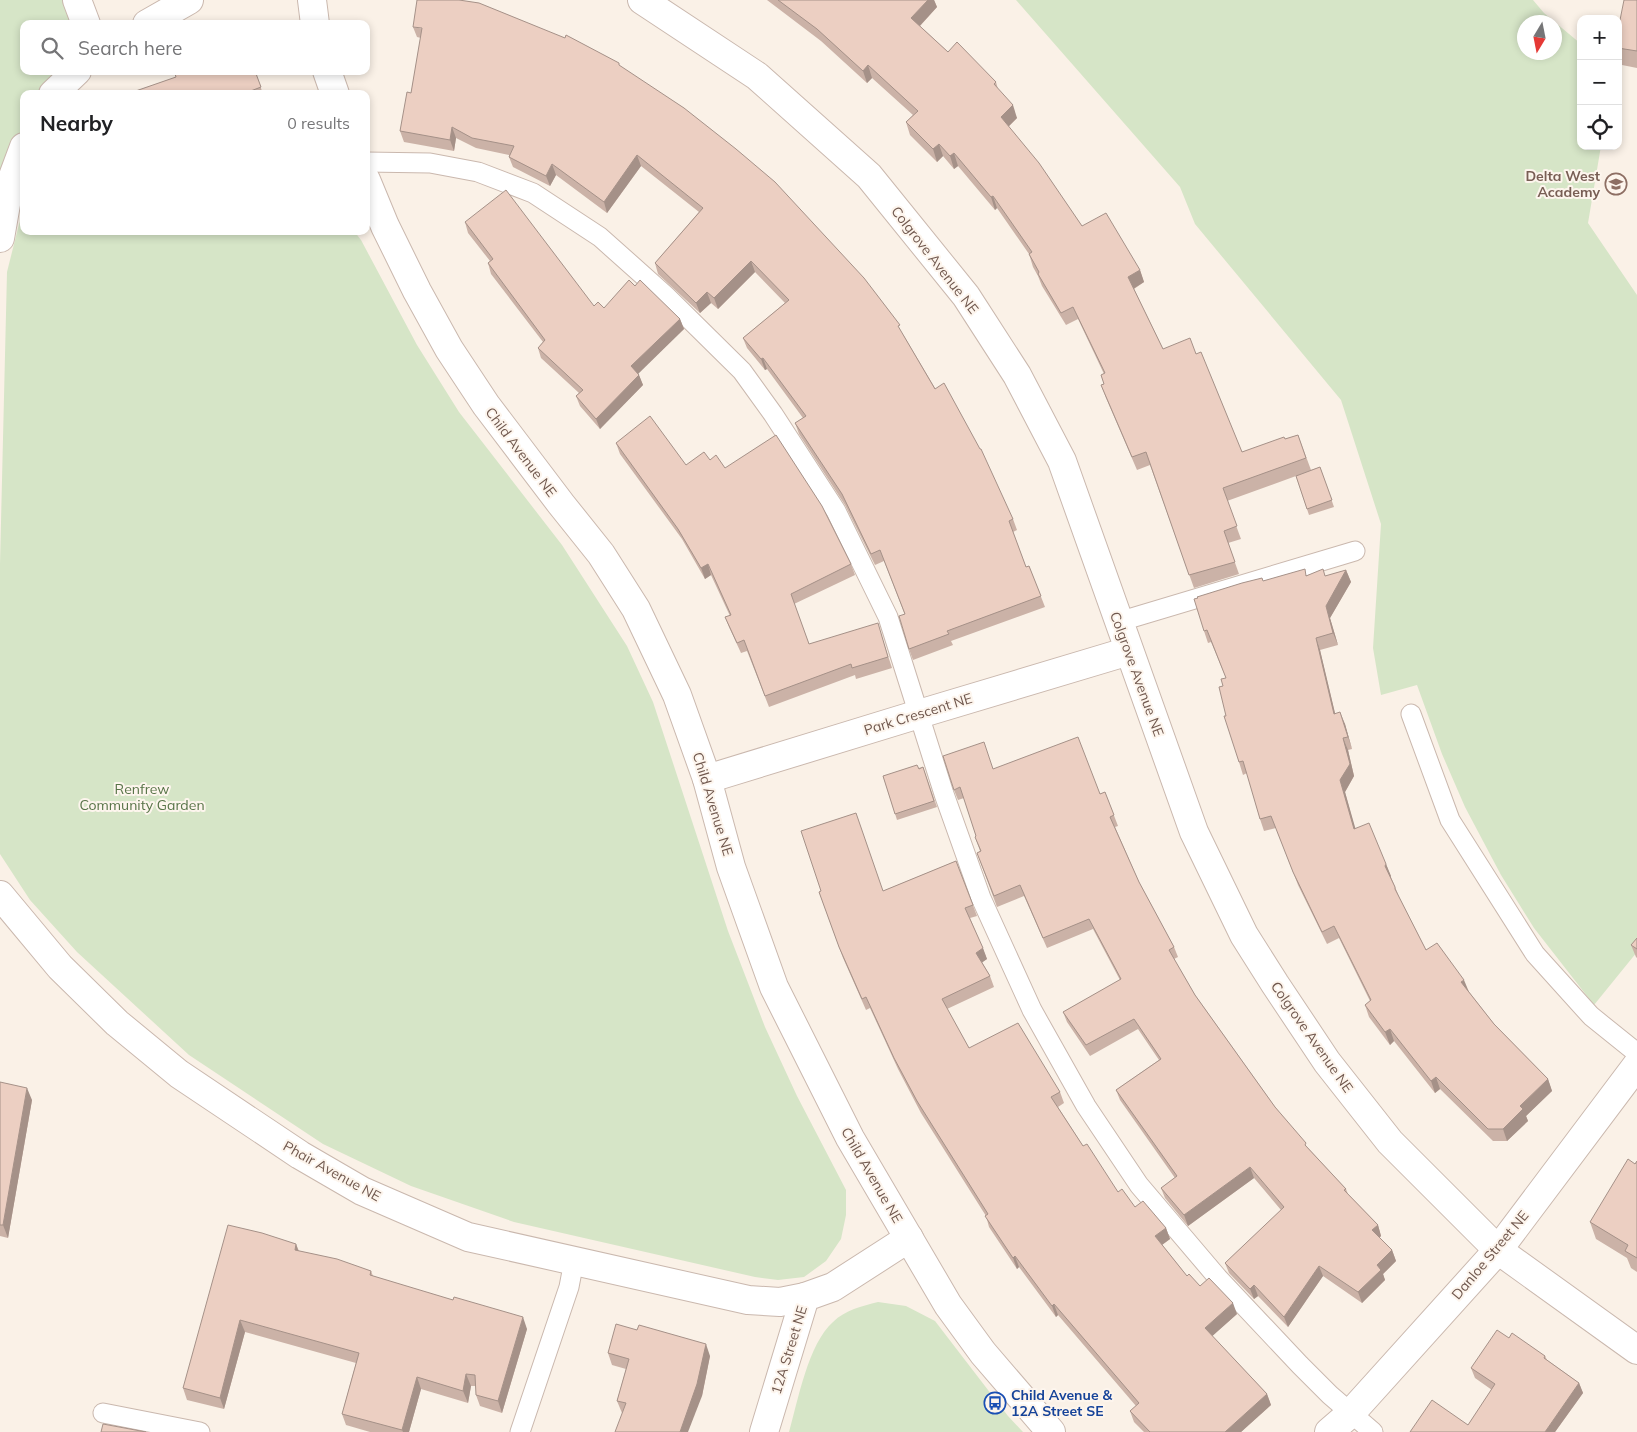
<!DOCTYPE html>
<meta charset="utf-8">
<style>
body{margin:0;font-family:Mulish,sans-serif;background:#f6f6f6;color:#202124}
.controls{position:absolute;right:15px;top:15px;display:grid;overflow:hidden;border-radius:10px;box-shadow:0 2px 8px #0003}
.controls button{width:45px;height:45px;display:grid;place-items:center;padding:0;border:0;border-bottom:1px solid #e0e0e0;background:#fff;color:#202124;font:25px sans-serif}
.compass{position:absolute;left:1517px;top:15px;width:45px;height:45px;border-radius:50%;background:#fff;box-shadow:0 2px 8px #0003;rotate:190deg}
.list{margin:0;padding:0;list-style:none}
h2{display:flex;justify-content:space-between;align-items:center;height:65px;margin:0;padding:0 20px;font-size:21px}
h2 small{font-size:16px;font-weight:400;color:#757577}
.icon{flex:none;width:28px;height:28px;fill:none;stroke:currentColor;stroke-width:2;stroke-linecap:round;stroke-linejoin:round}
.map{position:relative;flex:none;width:1637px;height:1432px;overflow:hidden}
.search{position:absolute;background:#fff;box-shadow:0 2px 8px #0003;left:20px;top:20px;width:350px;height:55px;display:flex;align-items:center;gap:12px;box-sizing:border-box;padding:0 18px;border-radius:10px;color:#757577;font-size:19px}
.panel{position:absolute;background:#fff;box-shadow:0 2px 8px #0003;left:20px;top:90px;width:350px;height:145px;border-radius:10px}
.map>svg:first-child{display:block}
.green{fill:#d6e5c7;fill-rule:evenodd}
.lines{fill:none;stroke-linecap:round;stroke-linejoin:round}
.service-casing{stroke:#cab8ae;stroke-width:21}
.minor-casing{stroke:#cab8ae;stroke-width:30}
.service{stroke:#fff;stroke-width:19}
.minor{stroke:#fff;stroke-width:28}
.wall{fill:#cbb2a7}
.shaded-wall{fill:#a59188}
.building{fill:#eccfc2;stroke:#a59188}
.labels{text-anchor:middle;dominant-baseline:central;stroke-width:4;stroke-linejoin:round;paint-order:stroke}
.education-label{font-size:14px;font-weight:bold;fill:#785e54;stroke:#fdf5ed;text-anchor:end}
.street-label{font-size:14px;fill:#70584e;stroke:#fdf5ed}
.park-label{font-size:14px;fill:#587448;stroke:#fdf5ed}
.transit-label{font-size:14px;font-weight:bold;fill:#164399;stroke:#fdf5ed;text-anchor:start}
</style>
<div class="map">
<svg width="1637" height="1432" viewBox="0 0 1637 1432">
<rect width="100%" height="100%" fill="#faf1e7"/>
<g class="green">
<path d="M0 0H68L81 24H24V71H77L53 94H24V147L0 238Z"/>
<path d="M1016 0H1533L1544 13 1581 44V146H1601L1588 223 1637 295V952L1594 1005 1534 928 1501 875 1465 807 1442 754 1417 685 1381 695 1373 648 1381 524 1341 400 1195 224 1180 187ZM1524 22H1554V52H1524Z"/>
<path d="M24 213V231H354L361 240 417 345 459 412 562 545 627 646 653 702 728 931 765 1027 797 1096 846 1190V1215L841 1239 826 1261 804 1277 778 1280 755 1277 514 1222 411 1186 323 1144 189 1055 77 952 30 900 0 854V564L7 272 19 224Z"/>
<path d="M878 1302 906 1306 935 1321 1008 1416 1023 1432H789C798 1401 808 1344 833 1322 845 1310 862 1306 878 1302Z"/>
</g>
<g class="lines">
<g class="service-casing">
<g id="service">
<path d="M366 162 430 163 478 172 533 193 600 237 665 295 742 371 773 414 836 511 888 617 944 794 981 898 1032 1010 1086 1106 1139 1185 1218 1278 1300 1365 1330 1395 1373 1432"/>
<path d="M1118 622 1355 551"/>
<path d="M1411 714 1450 820 1535 954 1591 1016 1637 1053"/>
<path d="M103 1413 200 1432"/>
<path d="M520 1432 569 1287 574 1261"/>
</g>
</g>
<g class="minor-casing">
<g id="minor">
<path d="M77 0 86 24"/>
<path d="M312 0 315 24"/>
<path d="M642 0 757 76 869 176 966 296 1017 375 1062 461 1194 832 1244 935 1275 984 1327 1062 1390 1142 1498 1250 1637 1350"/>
<path d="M147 24 189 0"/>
<path d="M327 71 335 94"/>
<path d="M53 94 77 71"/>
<path d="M366 180 385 226 417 291 449 349 486 405 561 504 601 554 636 609 677 695 707 779 731 867 774 987 850 1138 948 1305 983 1353 1051 1432"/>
<path d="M0 238 9 187 24 147"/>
<path d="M707 779 919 714 1129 651"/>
<path d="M0 895 60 967 117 1023 179 1074 300 1155 362 1191 468 1237 748 1300 780 1302 805 1297"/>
<path d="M764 1432 805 1297 833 1287 909 1238"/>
<path d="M1329 1432 1351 1413 1498 1250 1637 1065"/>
</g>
</g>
<use href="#service" class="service"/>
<use href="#minor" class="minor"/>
</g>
<g class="wall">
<path d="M767 0H934L937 7 920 26 948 52 996 82 998 89 1017 118 1008 127 1082 226 1140 270 1144 282 1134 289 1163 349 1196 354 1242 452 1285 439 1298 435 1311 470 1320 467 1334 507 1309 515 1296 476 1227 501 1241 539 1228 543 1239 574 1194 588 1150 465 1137 470 1106 398 1101 385 1104 384 1101 375 1104 374 1078 319 1066 325 1042 286 1038 276 1033 267 1029 254 997 208 995 210 958 166 954 169 943 156 937 162 910 135 906 122 913 115 872 78 867 83 821 41Z"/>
<path d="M1637 0V68L1622 65 1618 56V30Z"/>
<path d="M413 27 620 66 904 336 1013 519 1017 530 1013 532 1026 567 1029 566 1045 607 951 641 953 645 913 660 909 649 905 615 884 561 875 565 845 505 799 434 795 423 803 418 767 369 765 370 747 348 743 338 785 303 755 272 718 309 711 303 700 313 658 274 655 263 699 212 641 166 607 213 556 175 550 186 513 167 509 157V155L476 148 456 138 454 151 404 142 400 131 411 93 421 38 417 37Z"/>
<path d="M255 71 263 94H127Z"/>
<path d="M465 222 594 306 604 308 635 286 680 319 684 329 638 373 643 385 600 429 580 406 576 396 579 393 541 358 538 348 543 342 491 274 488 263 490 261 468 233Z"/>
<path d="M616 443 686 465 710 460 725 468 851 564 855 575 794 604 809 644 881 634 892 668 856 679 855 675 769 707 747 651 741 653 729 627 725 617 730 616 711 575 705 579 682 539 620 454Z"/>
<path d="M1346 570 1351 582 1330 618 1338 645 1320 650 1335 713 1345 724 1352 749 1348 750 1354 776 1345 792 1355 829 1386 864 1391 877 1400 899 1426 950 1469 992 1494 1024 1548 1079 1552 1091 1526 1116 1528 1121 1507 1141H1493L1440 1089 1435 1093 1394 1041 1390 1045 1369 1017 1365 1005 1370 1001 1339 938 1327 944 1298 885 1276 828 1264 831 1260 819 1247 773 1243 775 1239 762 1226 716 1223 686 1226 678 1211 642 1208 643 1204 631 1263 581 1307 575 1326 576Z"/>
<path d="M923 767 937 807 897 820 883 776Z"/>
<path d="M993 769 1100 794 1105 792 1118 826 1115 827 1139 882 1174 947 1178 957 1174 959 1195 995 1275 1107 1308 1148 1346 1189 1348 1194 1378 1225 1381 1236 1379 1238 1392 1250 1396 1261 1383 1274 1385 1280 1362 1303 1323 1276 1288 1327 1258 1296 1254 1299 1229 1273 1225 1263 1281 1210 1254 1178 1188 1226 1165 1198 1161 1188 1175 1178 1120 1100 1116 1090 1159 1060 1138 1029 1090 1056 1067 1022 1063 1012 1120 980 1093 929 1047 948 1024 896 997 907 977 853 980 851 975 837 976 836 964 798 958 800 954 790Z"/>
<path d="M956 861 977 916 970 918 987 959 982 962 990 976 994 987 947 1009 969 1048 1060 1092 1064 1103 1058 1107 1083 1146 1118 1192 1135 1207 1166 1228 1170 1239 1162 1245 1187 1276 1237 1314 1212 1336 1267 1394 1271 1405 1241 1432H1144L1134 1422 1130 1411 1136 1406 1058 1315 1056 1317 1019 1267 1017 1269 989 1227 986 1216 921 1113 898 1069 870 1008 866 1010 843 958 819 892 821 891H883Z"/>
<path d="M1637 938V958L1636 957 1631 945Z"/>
<path d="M0 1082 32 1100 8 1238 0 1236Z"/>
<path d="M1637 1161V1272L1631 1268 1627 1258 1596 1239 1590 1222Z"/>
<path d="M296 1244 299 1251 371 1271 373 1276 527 1329 502 1413 480 1406 476 1395V1386H471L468 1403 421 1389 409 1432H370L346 1425 342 1414 356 1363 245 1332 224 1409 187 1400 183 1388Z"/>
<path d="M1509 1338 1545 1356 1547 1360 1579 1383 1583 1393 1555 1432H1410L1468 1425 1492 1390 1475 1378 1471 1368Z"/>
<path d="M608 1353 710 1356 702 1396 622 1413 617 1401 626 1369 612 1365Z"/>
</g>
<g class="shaded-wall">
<path d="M928 0H934L937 7 916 30 911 18Z"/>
<path d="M868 65 872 78 867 83 863 71Z"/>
<path d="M1013 105 1017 118 1005 130 1001 117Z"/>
<path d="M452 127 456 138 454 151 450 140Z"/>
<path d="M939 144 943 156 937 162 933 149Z"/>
<path d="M954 153 958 166 954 169 950 156Z"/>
<path d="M637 155 641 166 607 213 604 202Z"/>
<path d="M552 164 556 175 550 186 546 176Z"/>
<path d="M993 196 997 208 995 210 991 197Z"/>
<path d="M751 261 755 272 718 309 714 298Z"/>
<path d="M1140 270 1144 282 1133 289 1128 277Z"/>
<path d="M707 292 711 303 700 313 696 303Z"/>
<path d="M680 319 684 329 635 377 631 366Z"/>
<path d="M763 358 767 369 765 370 761 359Z"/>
<path d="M639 375 643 385 600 429 596 419Z"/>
<path d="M708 564 711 575 705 579 701 568Z"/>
<path d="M1346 570 1351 582 1330 618 1338 645 1333 633 1326 606Z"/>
<path d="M1316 638 1320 650 1338 726 1334 714Z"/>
<path d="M1340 712 1345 724 1352 749 1348 737Z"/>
<path d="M1343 738 1348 750 1354 776 1345 792 1359 841 1354 829 1340 780Z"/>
<path d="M1386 864 1391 876 1390 878 1385 866Z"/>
<path d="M983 948 987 959 980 964 976 953Z"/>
<path d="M1464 980 1469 992 1465 995 1461 982Z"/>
<path d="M1390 1029 1394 1041 1390 1045 1385 1032Z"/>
<path d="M1436 1077 1440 1089 1435 1093 1431 1081Z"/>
<path d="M1548 1079 1552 1091 1526 1116 1528 1121 1507 1141 1503 1129 1520 1106Z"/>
<path d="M27 1088 32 1100 8 1238 3 1225Z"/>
<path d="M1250 1167 1254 1178 1188 1226 1184 1215Z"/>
<path d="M1378 1225 1381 1236 1376 1241 1372 1230Z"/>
<path d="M1166 1228 1170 1239 1159 1247 1155 1236Z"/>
<path d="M296 1244 300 1256 295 1250Z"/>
<path d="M1392 1250 1396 1261 1383 1274 1385 1280 1362 1303 1358 1292 1377 1265Z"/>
<path d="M1015 1256 1019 1267 1017 1269 1013 1258Z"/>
<path d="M1319 1266 1323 1276 1288 1327 1284 1317Z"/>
<path d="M1254 1285 1258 1296 1254 1299 1250 1289Z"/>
<path d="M1233 1303 1237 1314 1209 1339 1205 1328Z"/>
<path d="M1054 1304 1058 1315 1056 1317 1052 1306Z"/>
<path d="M523 1317 527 1329 502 1413 498 1401Z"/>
<path d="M240 1320 245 1332 224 1409 220 1398Z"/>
<path d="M706 1344 710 1356 702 1396 688 1432H680Z"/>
<path d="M466 1374 471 1386 468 1403 463 1391Z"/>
<path d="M417 1377 421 1389 409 1432H403L402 1430Z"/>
<path d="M1579 1383 1583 1393 1555 1432H1545Z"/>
<path d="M1267 1394 1271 1405 1241 1432H1225Z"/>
</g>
<g class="building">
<path d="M417 0H459L479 3 565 38 566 35 619 63V65L684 108 736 149 775 182 864 278 900 325 898 326 935 389 944 383 980 449H981L1013 519 1009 521 1026 567 1029 566 1041 596 947 631 949 634 909 649 899 616 905 614 880 550 871 554 842 494 795 423 806 416 763 358 761 359 743 338 789 300 751 261 714 298 707 292 696 303 655 263 703 208 637 155 604 202 552 164 546 176 509 157 514 146 472 138 452 127 450 140 400 131 407 92 411 93 422 28 413 27Z"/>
<path d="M778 0H928L911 18 948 52 957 42 996 82 994 84 1013 105 1001 117 1039 163 1082 226 1106 213 1140 270 1128 277 1163 349 1190 338 1196 354 1201 352 1242 452 1284 437 1285 439 1298 435 1306 458 1223 488 1237 526 1224 531 1235 562 1189 575 1146 452 1132 457 1101 385 1104 384 1101 375 1105 373 1073 307 1061 313 1038 274 1039 272 1029 254 1032 252 993 196 991 197 954 153 950 156 939 144 933 149 906 122 918 111 868 65 863 71 817 29Z"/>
<path d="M1624 0H1637V51L1618 48V30Z"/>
<path d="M174 71H255L261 87 243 94H127L176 77Z"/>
<path d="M506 190 594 306 598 302 604 308 629 280 635 286 640 280 680 319 631 366 639 375 596 419 576 396 583 390 538 348 545 340 488 263 493 259 465 222Z"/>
<path d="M650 416 686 465 704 452 710 460 716 455 725 468 776 435 822 506 851 564 791 594 809 644 878 623 888 657 852 668 851 664 765 696 744 640 737 643 725 617 731 615 708 564 701 568 678 529 616 443Z"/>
<path d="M1320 467 1332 500 1307 509 1296 476Z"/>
<path d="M1305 569 1306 576 1323 569 1325 576 1346 570 1326 606 1333 633 1316 638 1334 714 1340 712 1348 737 1343 738 1350 764 1340 780 1354 829 1369 823 1386 864 1385 866 1395 887V889L1426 950 1437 943 1464 980 1461 982 1494 1024 1548 1079 1520 1106 1523 1109 1503 1129H1488L1436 1077 1431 1081 1390 1029 1385 1032 1365 1005 1371 1000 1334 926 1322 932 1293 872 1271 816 1260 819 1243 761 1239 762 1224 716H1226L1219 687 1223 686 1221 679 1226 678 1207 630 1204 631 1194 599 1198 598 1197 597 1242 583 1262 578 1263 581Z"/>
<path d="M1078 737 1100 794 1105 792 1114 815 1110 817 1139 882 1174 947 1169 950 1195 995 1275 1107 1306 1143 1305 1145 1346 1189 1344 1190 1378 1225 1372 1230 1392 1250 1377 1265 1381 1270 1358 1292 1319 1266 1284 1317 1254 1285 1250 1289 1225 1263 1284 1207 1250 1167 1184 1215 1161 1188 1177 1176 1116 1090 1161 1059 1134 1019 1086 1045 1063 1012 1121 979 1089 919 1043 938 1020 885 994 896 977 853 981 851 975 837 976 836 960 787 954 790 943 756 984 742 993 769Z"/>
<path d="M917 765 919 769 923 767 934 801 895 814 883 776Z"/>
<path d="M856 813 883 891 956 861 973 905 965 908 983 948 976 953 990 976 942 999 969 1048 1018 1023 1060 1092 1051 1097 1083 1146 1087 1144 1118 1192 1122 1189 1135 1207 1143 1201 1166 1228 1155 1236 1187 1276 1189 1274 1200 1286 1209 1278 1233 1303 1205 1328 1267 1394 1225 1432H1150L1130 1411 1139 1403 1054 1304 1052 1306 1015 1256 1013 1258 985 1216 988 1214 917 1101 894 1058 866 997 862 999 839 947 819 892 821 891 801 831Z"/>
<path d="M1637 938V949L1631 945Z"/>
<path d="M0 1082 27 1088 3 1225H0Z"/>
<path d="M1628 1159 1635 1164 1637 1161V1258L1625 1251 1628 1245 1590 1222Z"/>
<path d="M228 1225 262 1233 296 1244 295 1250 337 1259 371 1271 370 1275 453 1300 454 1297 523 1317 498 1401 476 1395 475 1375 466 1374 463 1391 417 1377 402 1430 342 1414 359 1353 240 1320 220 1398 183 1388Z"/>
<path d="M616 1324 637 1330 639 1325 706 1344 697 1384 680 1432H615L626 1403 617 1401 629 1359 608 1353Z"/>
<path d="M1497 1330 1509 1338 1512 1333 1545 1356 1544 1358 1579 1383 1545 1432H1410L1432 1400 1468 1425 1495 1384 1471 1368Z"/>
<path d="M103 1424 146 1432H101Z"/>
</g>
<defs>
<g id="school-ring" transform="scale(1.125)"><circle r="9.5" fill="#fdf5ed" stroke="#8d6e63" stroke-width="1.5"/><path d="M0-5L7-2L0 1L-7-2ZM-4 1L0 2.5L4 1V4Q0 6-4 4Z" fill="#8d6e63"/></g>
<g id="bus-ring" transform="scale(1.125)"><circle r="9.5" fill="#fdf5ed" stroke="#1a4fb4" stroke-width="1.5"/><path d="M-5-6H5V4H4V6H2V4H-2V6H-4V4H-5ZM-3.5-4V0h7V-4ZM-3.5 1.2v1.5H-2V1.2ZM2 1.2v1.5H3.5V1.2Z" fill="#1a4fb4"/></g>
</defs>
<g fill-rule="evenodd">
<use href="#school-ring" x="1616" y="184"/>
<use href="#bus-ring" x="995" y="1403"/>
</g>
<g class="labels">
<g class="education-label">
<text x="1600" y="176">Delta West<tspan x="1600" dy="16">Academy</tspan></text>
</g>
<g class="street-label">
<text transform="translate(935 260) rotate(52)">Colgrove Avenue NE</text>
<text transform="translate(521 452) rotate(53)">Child Avenue NE</text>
<text transform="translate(1137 674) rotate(70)">Colgrove Avenue NE</text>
<text transform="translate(918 714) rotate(-17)">Park Crescent NE</text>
<text transform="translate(713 804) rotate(73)">Child Avenue NE</text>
<text transform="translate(1312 1037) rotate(55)">Colgrove Avenue NE</text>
<text transform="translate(332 1171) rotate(29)">Phair Avenue NE</text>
<text transform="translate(872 1175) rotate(60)">Child Avenue NE</text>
<text transform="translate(1490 1255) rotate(-50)">Danloe Street NE</text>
<text transform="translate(789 1350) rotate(-73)">12A Street NE</text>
</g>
<g class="park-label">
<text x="142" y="789">Renfrew<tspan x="142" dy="16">Community Garden</tspan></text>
</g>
<g class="transit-label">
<text x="1011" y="1395">Child Avenue &amp;<tspan x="1011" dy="16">12A Street SE</tspan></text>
</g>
</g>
</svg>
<div class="controls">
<button>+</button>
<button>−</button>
<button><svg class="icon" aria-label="locate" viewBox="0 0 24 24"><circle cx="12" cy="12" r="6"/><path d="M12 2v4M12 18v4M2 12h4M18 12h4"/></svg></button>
</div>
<svg class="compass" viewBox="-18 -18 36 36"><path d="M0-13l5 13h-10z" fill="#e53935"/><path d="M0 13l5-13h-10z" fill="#757577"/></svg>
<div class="search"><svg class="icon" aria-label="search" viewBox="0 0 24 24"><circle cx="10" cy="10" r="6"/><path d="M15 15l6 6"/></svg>Search here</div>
<section class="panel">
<h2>Nearby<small>0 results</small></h2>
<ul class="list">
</ul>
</section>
</div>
